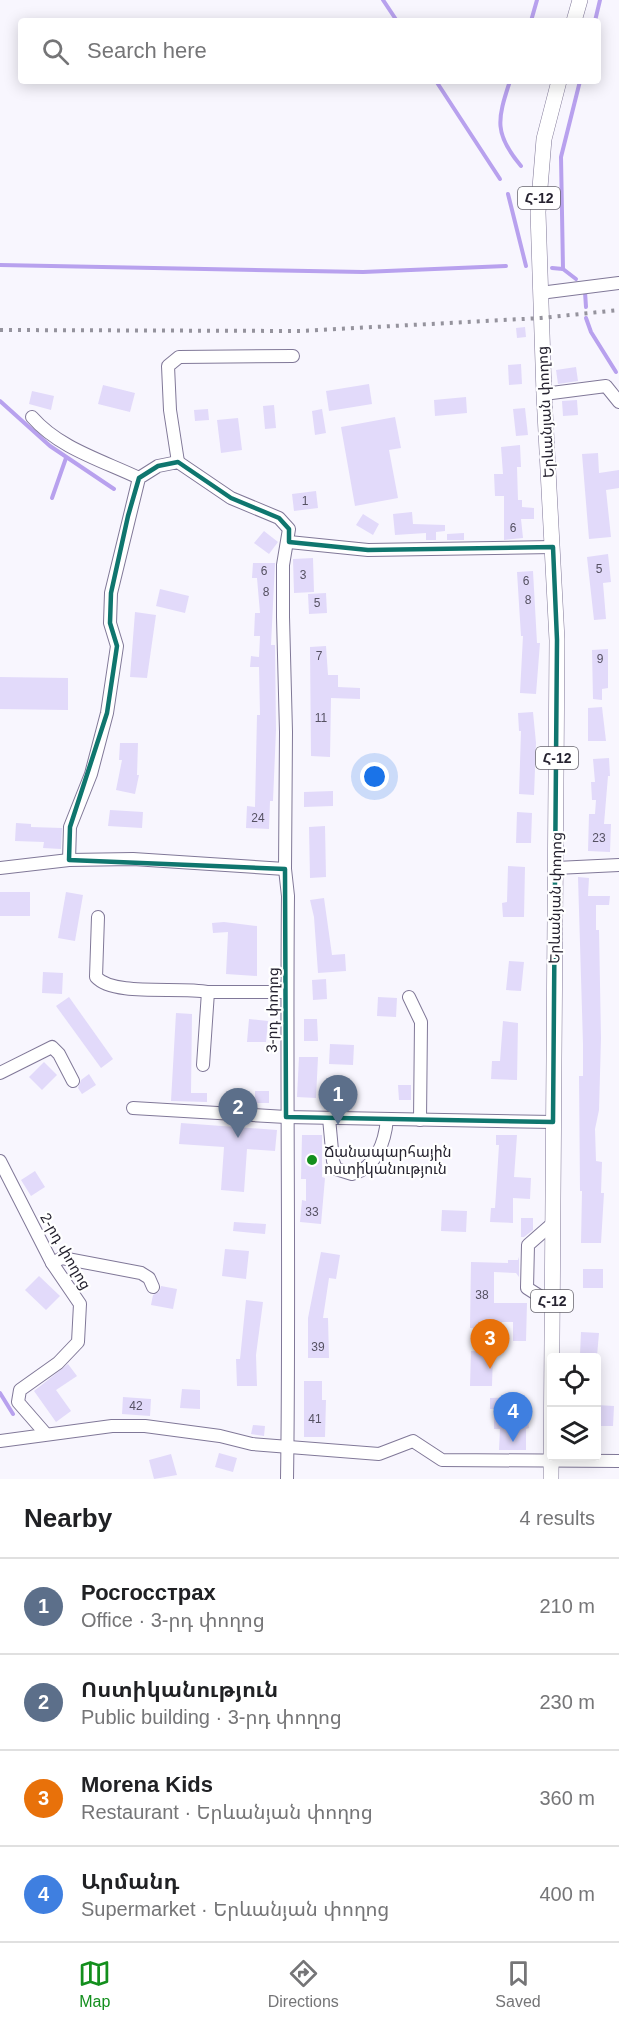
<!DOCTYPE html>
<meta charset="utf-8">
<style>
body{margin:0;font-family:Helvetica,"Noto Sans Armenian",sans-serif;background:#f6f6f6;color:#202124}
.controls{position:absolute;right:18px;bottom:18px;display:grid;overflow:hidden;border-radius:6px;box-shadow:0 3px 15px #0003}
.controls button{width:54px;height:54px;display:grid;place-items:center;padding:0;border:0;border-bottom:2px solid #e0e0e0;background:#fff;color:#202124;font:30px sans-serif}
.you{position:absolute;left:375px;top:777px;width:21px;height:21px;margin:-15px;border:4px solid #fff;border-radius:50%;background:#1a73e8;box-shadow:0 0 0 9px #1a73e833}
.badge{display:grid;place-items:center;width:39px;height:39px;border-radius:50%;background:#138f1d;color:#fff;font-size:20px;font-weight:700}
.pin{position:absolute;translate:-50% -50px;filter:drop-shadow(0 2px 3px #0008)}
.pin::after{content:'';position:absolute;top:32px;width:21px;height:18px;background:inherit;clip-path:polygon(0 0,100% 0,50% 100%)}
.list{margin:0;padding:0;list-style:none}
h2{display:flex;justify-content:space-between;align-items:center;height:78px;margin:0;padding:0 24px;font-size:26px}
h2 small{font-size:20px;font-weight:400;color:#757577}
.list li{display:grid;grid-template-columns:39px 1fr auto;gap:18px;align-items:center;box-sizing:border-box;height:96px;padding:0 24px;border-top:2px solid #e0e0e0}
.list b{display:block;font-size:22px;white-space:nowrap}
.list p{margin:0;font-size:20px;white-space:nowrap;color:#757577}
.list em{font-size:20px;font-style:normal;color:#757577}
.icon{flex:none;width:33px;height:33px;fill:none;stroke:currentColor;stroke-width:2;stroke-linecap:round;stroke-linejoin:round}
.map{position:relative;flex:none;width:619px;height:1479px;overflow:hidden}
.search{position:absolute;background:#fff;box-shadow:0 3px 15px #0003;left:18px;right:18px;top:18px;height:66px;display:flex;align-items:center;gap:15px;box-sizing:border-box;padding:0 21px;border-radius:6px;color:#757577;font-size:22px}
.sheet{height:462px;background:#fff}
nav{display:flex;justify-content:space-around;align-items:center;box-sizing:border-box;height:84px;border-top:2px solid #e0e0e0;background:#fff;font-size:16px;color:#757577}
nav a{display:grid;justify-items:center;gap:3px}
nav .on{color:#138f1d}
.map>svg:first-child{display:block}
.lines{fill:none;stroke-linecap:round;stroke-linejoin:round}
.stream{stroke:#b8a1ee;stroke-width:4}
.building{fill:#e2dafa}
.minor-casing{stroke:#807898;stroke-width:14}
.major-casing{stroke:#807898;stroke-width:16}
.minor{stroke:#fff;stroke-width:12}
.major{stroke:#fff;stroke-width:15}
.rail{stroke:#95939d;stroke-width:4;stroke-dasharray:3 6;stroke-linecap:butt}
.marked{fill:none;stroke:#0f766e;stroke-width:4.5;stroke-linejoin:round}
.poi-dot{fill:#138f1d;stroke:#fff;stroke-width:2}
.labels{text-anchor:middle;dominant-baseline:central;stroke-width:4.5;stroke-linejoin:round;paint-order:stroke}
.number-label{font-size:12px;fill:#555162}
.shield{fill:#fff;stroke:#67656e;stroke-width:1.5}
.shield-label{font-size:14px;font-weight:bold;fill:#262330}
.street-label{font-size:15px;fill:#262330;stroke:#fff}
.poi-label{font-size:15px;fill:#262330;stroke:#fff;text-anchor:start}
</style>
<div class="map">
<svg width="619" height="1479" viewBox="0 0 619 1479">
<rect width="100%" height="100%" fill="#f8f6fe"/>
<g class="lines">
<g class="stream">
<path d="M383 0 397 21"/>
<path d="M531 21 537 0"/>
<path d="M595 21 600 0"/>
<path d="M436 81 500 179"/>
<path d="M510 81C497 120 494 134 521 166"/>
<path d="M508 194 526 266"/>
<path d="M0 265 363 272 506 266"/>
<path d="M552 268 563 269 576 279"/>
<path d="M563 269 561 157 580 81"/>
<path d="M585 292 586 307"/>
<path d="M586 318 591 332 616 372"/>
<path d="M0 401 50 446 114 489"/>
<path d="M52 498 66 458"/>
<path d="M0 1393 13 1414"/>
</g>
</g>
<g class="building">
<path d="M525 327 526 337 517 338 516 328Z"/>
<path d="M521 364 522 384 509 385 508 365Z"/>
<path d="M576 367 578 381 558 384 556 370Z"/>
<path d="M369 384 372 404 329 411 326 391Z"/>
<path d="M103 385 135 393 130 412 98 404Z"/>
<path d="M32 391 54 396 51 410 29 404Z"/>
<path d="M466 397 467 413 435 416 434 400Z"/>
<path d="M577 400 578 415 563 416 562 401Z"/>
<path d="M274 405 276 428 265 429 263 406Z"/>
<path d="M525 408 528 435 516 436 513 409Z"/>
<path d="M208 409 209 420 195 421 194 410Z"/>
<path d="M322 409 326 433 315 435 312 411Z"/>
<path d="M395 417 401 448 389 450 398 498 355 506 341 427Z"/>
<path d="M238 418 242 450 221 453 217 420Z"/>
<path d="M520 445 521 467H517L518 500H522V507L534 508V519H521L523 538 504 540V496H495L494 474H503L501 447Z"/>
<path d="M598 453 599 473 619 470V488L606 490 611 537 589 539 582 454Z"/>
<path d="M316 491 318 508 294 511 292 494Z"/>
<path d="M412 512 413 524 445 525V531L436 532V540H426V533L395 535 393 514Z"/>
<path d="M363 514 379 524 373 535 356 525Z"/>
<path d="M264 531 278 542 269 554 254 543Z"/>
<path d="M464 533V540H447V534Z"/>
<path d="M608 554 611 582 603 583 606 619 594 620 587 557Z"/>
<path d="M313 558 314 592 294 593 293 559Z"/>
<path d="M253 563H275L271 645H275L276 730 273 801H270L269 829 246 828 247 806 255 807 257 715H260L259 667H250L251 656 259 657 260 636H254L255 613H260L257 578H252Z"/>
<path d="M533 571 537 643H540L536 694 520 693 523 636H521L517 572Z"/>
<path d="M160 589 189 596 185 613 156 606Z"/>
<path d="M326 593 327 613 309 614 308 594Z"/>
<path d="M135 612 156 615 147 678 130 677Z"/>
<path d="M326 646 328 675H338V687L360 688V699L331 698 330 757 311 756 310 647Z"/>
<path d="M608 649V688L602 689V700L593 699 592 650Z"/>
<path d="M0 677 68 678V710L0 709Z"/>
<path d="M602 707 606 741H588V708Z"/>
<path d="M533 712 536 743 534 795 519 794 521 731H519L518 713Z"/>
<path d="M120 743H138L137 775H139L135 794 116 790 122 760H119Z"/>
<path d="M609 758 610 776H608L604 824H611L610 852 588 851 589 814H595L596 800H592L591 782H595L593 759Z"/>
<path d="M333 791V806L304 807V792Z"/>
<path d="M110 810 143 812 142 828 108 826Z"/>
<path d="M517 812 532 813 531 843H516Z"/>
<path d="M16 823 31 824V827L62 828 61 849 43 848 44 842 15 841Z"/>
<path d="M325 826 326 877 310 878 309 827Z"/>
<path d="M508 866 525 867 524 917H503L502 903 507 902Z"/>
<path d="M578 877 589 878 588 896H610L609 905H596V930H599L601 1038 599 1110 595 1129 596 1161 602 1162 601 1193H604L601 1243H581L582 1191H580L579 1076H583V1044Z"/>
<rect x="0" y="892" width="30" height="24"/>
<path d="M66 892 83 895 75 941 58 938Z"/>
<path d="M324 898 332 955 345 954 346 971 318 973 314 917 310 900Z"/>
<path d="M224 922 257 926V976L226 974 228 932 213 933 212 923Z"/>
<path d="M509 961 524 962 521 991 506 990Z"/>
<path d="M43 972 63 973 62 994 42 993Z"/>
<path d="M326 979 327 999 313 1000 312 980Z"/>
<path d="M69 997 113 1059 101 1068 56 1006Z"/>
<path d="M378 997 397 998 396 1017 377 1016Z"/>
<path d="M176 1013 192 1014 191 1093H207V1102L171 1101Z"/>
<path d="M249 1019 268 1021 266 1042H247Z"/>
<path d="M304 1019H317L318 1041H304Z"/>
<path d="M503 1021 518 1023 517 1080 491 1079 492 1061H500Z"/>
<path d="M330 1044 354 1045 353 1065 329 1064Z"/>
<path d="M299 1057H318L316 1098 297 1097Z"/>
<path d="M44 1062 57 1075 42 1090 29 1077Z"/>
<path d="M89 1074 96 1085 82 1094 78 1088 81 1080Z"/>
<path d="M398 1085H411V1100H399Z"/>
<rect x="255" y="1091" width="14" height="12"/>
<path d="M181 1123 277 1130 275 1151 247 1149 244 1192 221 1190 224 1147 179 1144Z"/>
<path d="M302 1135H322V1177L325 1178 321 1224 300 1222 302 1200 306 1201V1179H301Z"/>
<path d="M496 1135H517L514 1177 531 1178 530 1199 513 1198V1223L490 1222 491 1208H495L497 1177 499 1145H496Z"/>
<path d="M35 1171 45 1187 31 1196 21 1180Z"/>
<path d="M442 1210 467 1211 466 1232 441 1231Z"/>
<path d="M521 1218H533V1230L524 1237H521Z"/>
<path d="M234 1222 266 1224 265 1234 233 1231Z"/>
<path d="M225 1249 249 1251 246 1279 222 1276Z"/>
<path d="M321 1252 340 1255 336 1279 329 1278 323 1318H328L329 1358H308V1318Z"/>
<path d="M519 1257V1277L516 1273 494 1272V1303H527L526 1341H513V1322H494V1329L470 1328 471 1262 508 1263V1260H518Z"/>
<rect x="583" y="1269" width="20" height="19"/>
<path d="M39 1276 60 1296 46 1310 25 1290Z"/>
<path d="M161 1286 177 1289 173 1309 151 1305 153 1295 159 1292Z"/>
<path d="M246 1300 263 1302 256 1355 257 1386H237L236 1359H240Z"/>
<path d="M581 1332 599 1333 597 1356 580 1355Z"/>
<path d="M471 1351 493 1352 492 1386H470Z"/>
<path d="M68 1364 77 1376 56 1390 71 1411 56 1422 34 1391Z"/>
<path d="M304 1381H322V1400H326L325 1437H304Z"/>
<path d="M182 1389 200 1390V1409L180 1408Z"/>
<path d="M123 1397 151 1399 150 1416 122 1414Z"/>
<path d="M526 1397 529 1428 526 1429V1450H499L500 1429H494V1409H490V1398Z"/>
<path d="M597 1405 614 1406 613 1426H597Z"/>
<path d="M253 1425 265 1426 264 1436 251 1434Z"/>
<path d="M219 1453 237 1458 233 1472 215 1467Z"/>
<path d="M171 1454 177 1475 154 1479 149 1460Z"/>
</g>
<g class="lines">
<g class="minor-casing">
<g id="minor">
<path d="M540 293 619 283"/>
<path d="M544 394 606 386 619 402"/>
<path d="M32 417C59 448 101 460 139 478"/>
<path d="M178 462 170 410 168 366 179 357 293 356"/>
<path d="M289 542 368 550 553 547"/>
<path d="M69 860 70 827 91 774 107 713 117 646 110 623 111 593 139 478 158 466 178 462 231 498 279 518 289 529 283 565V617L286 732 285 869 288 896C286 1091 290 1285 287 1479"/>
<path d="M0 868 69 860 133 859 285 869"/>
<path d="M556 868 619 865"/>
<path d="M98 917 96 977C114 997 180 986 208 992"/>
<path d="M409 997 421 1022 420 1120"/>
<path d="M203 1065 208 992H287"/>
<path d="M0 1073 52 1047 59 1054 73 1081"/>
<path d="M133 1108 286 1117 553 1122"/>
<path d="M329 1118 333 1161 336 1169 352 1174C376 1168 385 1142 387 1119"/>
<path d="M0 1161 52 1263 80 1304 78 1342 58 1363 20 1390 18 1402 45 1433"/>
<path d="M52 1263 62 1258 141 1273 149 1278 153 1287"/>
<path d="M552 1304 527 1288 528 1245 552 1224"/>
<path d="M0 1441 112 1426H145L220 1436 252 1444 379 1454 413 1441 442 1460 619 1461"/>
</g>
</g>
<g class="major-casing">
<g id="major">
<path d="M574 21 580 0"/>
<path d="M551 1479 557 640 544 394 538 212 544 139 559 81"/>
</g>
</g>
<use href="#minor" class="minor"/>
<use href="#major" class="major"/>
<path class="rail" d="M0 330 300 331 541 318 619 310"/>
</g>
<path class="marked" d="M178 462 231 498 279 518 289 529V542L368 550 553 547 557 640 553 1122 286 1117 285 869 69 860 70 827 107 713 117 646 110 623 111 593 128 516 139 478 158 466Z"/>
<circle class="poi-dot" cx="312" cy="1160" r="6"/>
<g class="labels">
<g class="number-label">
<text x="305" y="501">1</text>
<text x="513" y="528">6</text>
<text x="599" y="569">5</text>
<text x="264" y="571">6</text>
<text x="303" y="575">3</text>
<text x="526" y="581">6</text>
<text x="266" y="592">8</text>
<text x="528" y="600">8</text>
<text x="317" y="603">5</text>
<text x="319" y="656">7</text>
<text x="600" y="659">9</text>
<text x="321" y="718">11</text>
<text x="258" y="818">24</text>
<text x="599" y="838">23</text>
<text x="312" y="1212">33</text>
<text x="482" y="1295">38</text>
<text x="318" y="1347">39</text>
<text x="136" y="1406">42</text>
<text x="315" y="1419">41</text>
</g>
<g class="shield">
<rect x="518" y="187" width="42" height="22" rx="4.5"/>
<rect x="536" y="747" width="42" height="22" rx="4.5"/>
<rect x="531" y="1290" width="42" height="22" rx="4.5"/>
</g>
<g class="shield-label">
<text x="539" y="198">Հ-12</text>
<text x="557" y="758">Հ-12</text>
<text x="552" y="1301">Հ-12</text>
</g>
<g class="street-label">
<text transform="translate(545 412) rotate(-93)">Երևանյան փողոց</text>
<text transform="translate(555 898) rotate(-89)">Երևանյան փողոց</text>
<text transform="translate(272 1010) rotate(-89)">3-րդ փողոց</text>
<text transform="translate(66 1251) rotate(60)">2-րդ փողոց</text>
</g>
<g class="poi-label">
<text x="324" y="1151">Ճանապարհային<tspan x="324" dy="17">ոստիկանություն</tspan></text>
</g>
</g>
</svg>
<div class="controls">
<button><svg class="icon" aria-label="locate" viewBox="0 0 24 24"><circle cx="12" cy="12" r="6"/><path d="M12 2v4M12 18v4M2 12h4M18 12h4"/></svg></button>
<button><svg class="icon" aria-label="layers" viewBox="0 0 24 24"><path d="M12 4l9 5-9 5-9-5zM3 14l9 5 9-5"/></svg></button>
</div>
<div class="you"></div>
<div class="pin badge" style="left:338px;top:1125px;background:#5c6f8a">1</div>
<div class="pin badge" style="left:238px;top:1138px;background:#5c6f8a">2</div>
<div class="pin badge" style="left:490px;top:1369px;background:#e8710a">3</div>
<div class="pin badge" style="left:513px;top:1442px;background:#3f7fe0">4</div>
<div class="search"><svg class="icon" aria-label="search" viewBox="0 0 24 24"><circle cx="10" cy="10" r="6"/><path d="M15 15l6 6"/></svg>Search here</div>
</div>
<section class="sheet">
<h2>Nearby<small>4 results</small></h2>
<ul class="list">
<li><span class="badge" style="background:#5c6f8a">1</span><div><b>Росгосстрах</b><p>Office · 3-րդ փողոց</p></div><em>210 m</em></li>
<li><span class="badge" style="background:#5c6f8a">2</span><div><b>Ոստիկանություն</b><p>Public building · 3-րդ փողոց</p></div><em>230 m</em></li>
<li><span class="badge" style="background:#e8710a">3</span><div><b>Morena Kids</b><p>Restaurant · Երևանյան փողոց</p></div><em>360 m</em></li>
<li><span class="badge" style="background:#3f7fe0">4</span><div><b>Արմանդ</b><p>Supermarket · Երևանյան փողոց</p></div><em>400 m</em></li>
</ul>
</section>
<nav>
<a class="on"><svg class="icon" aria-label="map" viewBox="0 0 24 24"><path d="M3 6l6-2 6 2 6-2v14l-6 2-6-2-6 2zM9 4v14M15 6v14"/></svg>Map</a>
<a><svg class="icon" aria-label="directions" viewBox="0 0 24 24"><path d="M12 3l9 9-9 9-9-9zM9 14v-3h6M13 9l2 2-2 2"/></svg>Directions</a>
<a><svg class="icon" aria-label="saved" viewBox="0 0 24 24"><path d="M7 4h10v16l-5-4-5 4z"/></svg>Saved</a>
</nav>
